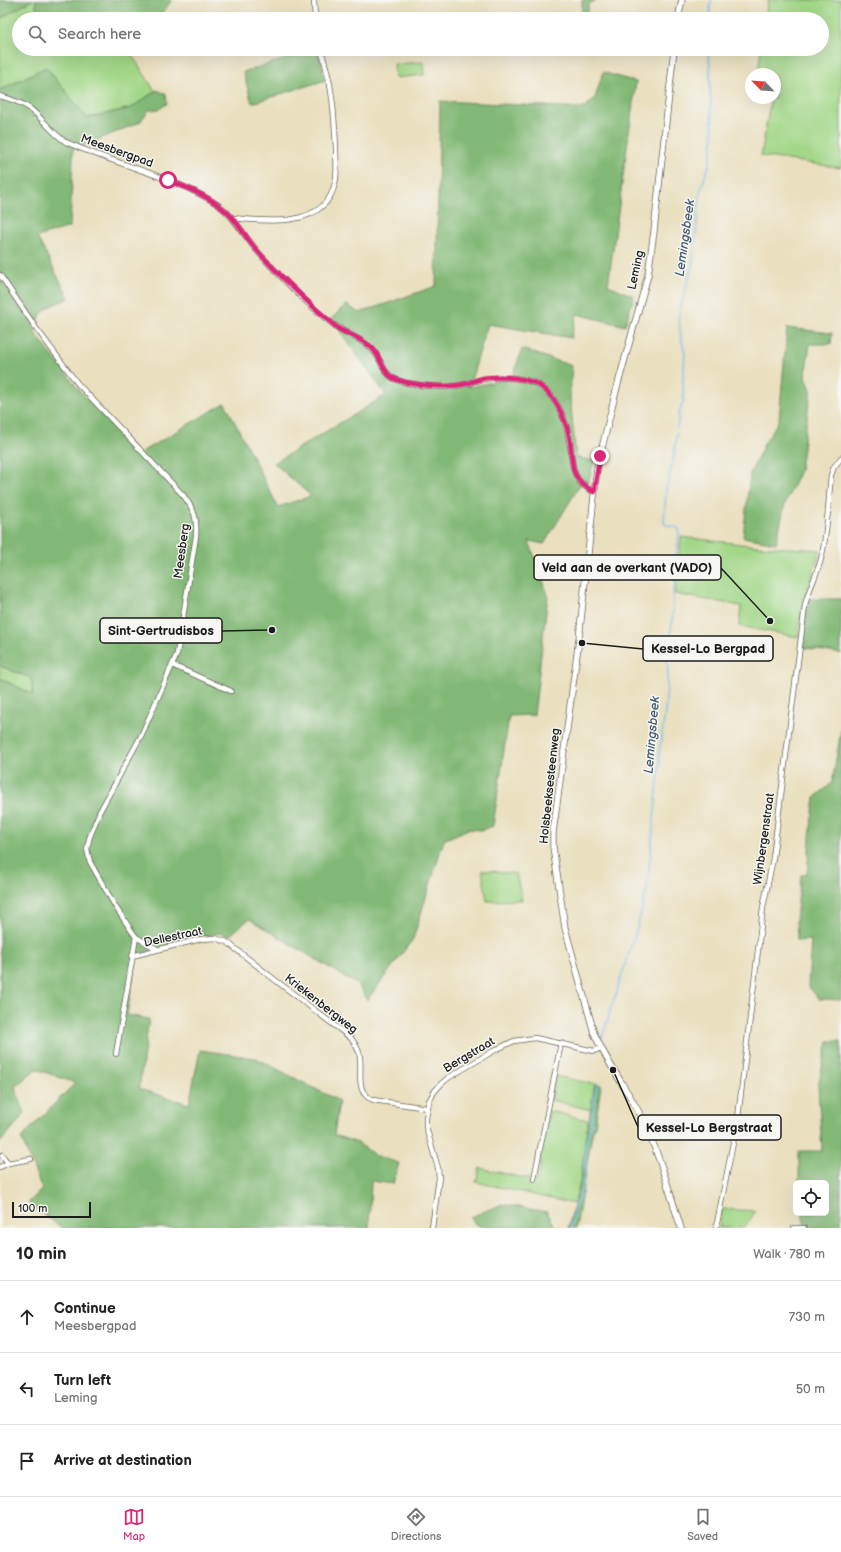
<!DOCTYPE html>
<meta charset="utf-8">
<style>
body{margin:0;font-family:"Balsamiq Sans",sans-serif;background:#f2f2f2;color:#202124}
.controls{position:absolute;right:12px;bottom:12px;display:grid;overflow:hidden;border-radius:6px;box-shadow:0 4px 16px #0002}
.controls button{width:36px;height:36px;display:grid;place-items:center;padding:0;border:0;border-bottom:1px solid #e0e0e0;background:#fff;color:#202124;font:20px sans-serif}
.compass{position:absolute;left:745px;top:68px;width:36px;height:36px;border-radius:50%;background:#fff;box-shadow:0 4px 16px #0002;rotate:295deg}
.scale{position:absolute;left:12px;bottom:10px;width:79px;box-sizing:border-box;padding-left:4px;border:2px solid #1c1c1c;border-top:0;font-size:11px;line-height:14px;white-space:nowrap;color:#1c1c1c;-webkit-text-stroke:3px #f6f6f2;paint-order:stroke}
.stop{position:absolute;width:12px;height:12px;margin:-9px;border:3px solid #db2777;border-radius:50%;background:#fff}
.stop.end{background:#db2777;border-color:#fff;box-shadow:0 1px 4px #0008}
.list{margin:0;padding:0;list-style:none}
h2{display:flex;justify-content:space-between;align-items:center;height:52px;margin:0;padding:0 16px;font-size:17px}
h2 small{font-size:13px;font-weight:400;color:#757577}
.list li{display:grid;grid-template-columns:26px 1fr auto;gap:12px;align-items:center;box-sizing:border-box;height:72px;padding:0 16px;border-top:1px solid #e0e0e0}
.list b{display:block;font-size:15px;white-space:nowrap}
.list p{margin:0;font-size:13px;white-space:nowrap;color:#757577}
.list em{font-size:13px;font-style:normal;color:#757577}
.icon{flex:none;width:22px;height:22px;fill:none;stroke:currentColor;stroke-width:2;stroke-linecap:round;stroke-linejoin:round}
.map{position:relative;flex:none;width:841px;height:1228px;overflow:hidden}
.search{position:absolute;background:#fff;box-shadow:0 4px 16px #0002;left:12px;right:12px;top:12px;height:44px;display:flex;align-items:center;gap:10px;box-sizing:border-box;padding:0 14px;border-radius:22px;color:#757577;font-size:15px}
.sheet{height:268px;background:#fff}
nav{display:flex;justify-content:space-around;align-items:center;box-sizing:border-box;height:56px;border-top:1px solid #e0e0e0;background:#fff;font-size:11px;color:#757577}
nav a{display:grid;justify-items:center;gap:2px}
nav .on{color:#db2777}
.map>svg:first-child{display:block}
.green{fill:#a2d787;stroke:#5f7a52}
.forest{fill:#81b874;stroke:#4e6a48}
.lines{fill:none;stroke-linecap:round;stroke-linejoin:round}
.stream{stroke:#7ab9ee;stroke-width:1.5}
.minor-casing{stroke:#646155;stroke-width:6}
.tertiary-casing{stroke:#646155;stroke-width:7}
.minor{stroke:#fff;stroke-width:4.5}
.tertiary{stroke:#fff;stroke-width:5.5}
.route{stroke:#db2777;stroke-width:5}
.labels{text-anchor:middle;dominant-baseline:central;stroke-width:3;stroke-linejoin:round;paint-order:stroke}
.street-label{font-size:12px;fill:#1c1c1c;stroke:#f6f6f2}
.water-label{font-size:13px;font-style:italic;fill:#425b70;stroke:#f6f6f2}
.leader{fill:none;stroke:#1c1c1c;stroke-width:1.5}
.callout-dot{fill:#1c1c1c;stroke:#f6f6f2;stroke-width:1.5}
.callout{fill:#f6f6f2;stroke:#1c1c1c;stroke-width:1.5}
.callout-label{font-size:13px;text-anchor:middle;font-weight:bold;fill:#1c1c1c}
</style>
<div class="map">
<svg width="841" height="1228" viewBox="0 0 841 1228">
<rect width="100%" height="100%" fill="#f6f6f2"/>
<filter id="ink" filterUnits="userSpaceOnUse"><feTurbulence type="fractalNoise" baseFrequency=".025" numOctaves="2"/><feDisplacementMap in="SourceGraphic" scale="8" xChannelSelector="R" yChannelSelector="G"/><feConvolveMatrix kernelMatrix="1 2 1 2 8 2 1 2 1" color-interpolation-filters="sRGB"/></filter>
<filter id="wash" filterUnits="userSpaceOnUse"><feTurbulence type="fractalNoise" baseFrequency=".012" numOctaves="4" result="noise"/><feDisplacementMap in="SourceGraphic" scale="16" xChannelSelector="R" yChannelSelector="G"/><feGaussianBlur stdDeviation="0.9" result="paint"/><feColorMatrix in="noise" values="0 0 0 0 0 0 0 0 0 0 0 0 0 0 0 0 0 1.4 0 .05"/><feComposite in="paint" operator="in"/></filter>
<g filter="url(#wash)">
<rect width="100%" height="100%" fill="#eae0bf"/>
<g class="green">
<path d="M32 0H36L37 19H19V49H37L38 52 44 49H128L155 91 131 108 87 118 46 67 0 90V19Z"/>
<path d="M768 0H841V168L761 156 771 98H775V74H758L761 49H822V19H765Z"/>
<path d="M423 62 424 75 395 78 394 64Z"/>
<path d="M681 537 758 546 821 550 803 601 798 637 739 626 741 606 675 594Z"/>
<path d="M0 666 31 678 34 695 0 678Z"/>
<path d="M482 870 516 874 522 900 487 901Z"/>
<path d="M555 1076 595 1084 591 1110 551 1100Z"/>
<path d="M549 1111 588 1120 581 1179 574 1204 476 1182 480 1168 537 1181 541 1162 539 1161Z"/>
<path d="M722 1209 756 1211 744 1228H719Z"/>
</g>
<g class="forest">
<path d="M0 0H32L0 19Z"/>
<path d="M36 0H172L158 19H37Z"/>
<path d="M582 0H596L588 5V19H582Z"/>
<path d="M317 49 326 80 252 103 243 72Z"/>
<path d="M46 67 87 118 131 108 157 90 166 94 167 104 159 109 149 110 140 122 83 146 73 148V159L70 227 37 237 69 298C49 307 38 309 35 333L79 390 140 456 143 451 225 403 278 507 311 496 274 463 386 395 331 319 346 304 359 313 436 286 440 101 584 108 595 98 603 72 636 82 608 285 634 296 625 326 577 314 571 338 488 324 469 387 512 378 522 349 572 366 570 397 576 457 594 461 588 483 583 480 544 544 529 541 548 595 534 715 509 716 493 826 481 830 468 829 444 840 413 939 367 1000 358 985 249 919 229 936 219 933 137 954 127 1015 149 1019 139 1089 189 1104 200 1050 256 1058 339 1101 334 1135 358 1143 376 1156 399 1163 393 1184 371 1181 369 1228H62L28 1203 42 1189 21 1138 75 1083 36 1069 15 1087 25 1113 0 1143V678L33 695 31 678 0 666V90Z"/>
<path d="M787 328 832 333 831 344H810L805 376 811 389 800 470 785 504 776 543 743 537 750 474 764 444 779 420Z"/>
<path d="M809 599H841V654L801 647Z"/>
<path d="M841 730V1000L819 999 808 986 811 940 797 941 796 920 801 875 807 874 811 826 815 797 832 783Z"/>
<path d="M828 1041H841V1228H823L805 1226 802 1213H826V1183H799V1151H822L818 1086Z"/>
<path d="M595 1084 601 1085 595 1126 592 1134 576 1228H568L581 1179 585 1141Z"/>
<path d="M502 1204 547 1212 554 1225V1228H485L475 1224 471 1217Z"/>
</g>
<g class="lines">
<g class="stream">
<path d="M709 19 711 0"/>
<path d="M677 428 679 413 684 400 683 381 685 353 681 338 679 319 680 308 693 263 700 192 710 162 713 138 710 87V65L707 49"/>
<path d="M601 1041 613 1002 617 993 619 983 636 932 647 888 660 762 659 753 665 713 668 671 667 658 669 651 673 612V592L675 583 674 572 679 534V529L676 527 666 525 664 523 666 490 674 456 677 433"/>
<path d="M571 1228 575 1204 583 1188 585 1160V1146L591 1125 597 1083"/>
</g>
</g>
</g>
<g filter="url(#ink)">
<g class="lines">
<g class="minor-casing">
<g id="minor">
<path d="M314 0 315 19"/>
<path d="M0 96C10 99 21 102 29 108 43 118 51 133 66 142 103 159 143 169 180 185 194 191 210 198 222 208 234 217 241 231 250 242 262 258 277 272 290 286 305 300 320 316 337 327 348 335 362 339 372 349 381 358 383 374 395 379 408 385 435 387 449 387 461 386 472 382 483 379 498 376 528 377 540 386 557 397 566 420 569 439 574 463 568 479 594 492"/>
<path d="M233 218C268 222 326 228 335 183 338 172 336 160 336 149 335 127 334 106 330 85 328 73 324 61 321 49"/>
<path d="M0 275 36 328 78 384 183 495C195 511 197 517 196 536L177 654 141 736 99 813 89 839 87 849 90 862 115 906 131 930 136 937 157 949"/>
<path d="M172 665 231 691"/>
<path d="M132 956 201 939 215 938 227 942 270 976 351 1038C355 1044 360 1050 360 1058 362 1074 355 1093 373 1100L427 1108"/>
<path d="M116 1054 136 937"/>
<path d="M2 1155 8 1163"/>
<path d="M0 1167 8 1163 31 1159"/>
<path d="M534 1179 561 1043"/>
<path d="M432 1228 439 1178 438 1168 426 1127V1118L429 1101 434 1092 441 1084 448 1078 495 1050 514 1041 535 1038 594 1051 601 1048"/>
<path d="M716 1228 738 1118 763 908 773 858 805 606C808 590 817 575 821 559 828 532 828 502 831 475L834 467 841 458"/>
<path d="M794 1228H804"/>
</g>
</g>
<g class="tertiary-casing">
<g id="tertiary">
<path d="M678 19 682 0"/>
<path d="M674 49 654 231 648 275 616 391 597 468 579 639 553 833V847L565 928 594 1033C607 1063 627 1089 642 1118 659 1153 669 1191 681 1228"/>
</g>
</g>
<use href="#minor" class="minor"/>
<use href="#tertiary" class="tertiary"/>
</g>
</g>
<g class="lines" filter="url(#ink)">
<path class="route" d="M168 180C187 188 206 195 222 208 236 218 243 234 254 247 274 270 296 291 318 311 325 317 332 324 339 329 350 335 364 340 373 349 381 358 383 373 393 378 407 385 444 388 459 385 468 384 476 380 485 378 502 376 530 377 543 388 558 400 567 423 570 441 573 464 569 479 594 492L600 456"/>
</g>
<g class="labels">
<g class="street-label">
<text transform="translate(117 151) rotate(20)">Meesbergpad</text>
<text transform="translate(636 270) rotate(-78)">Leming</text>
<text transform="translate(182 551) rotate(-82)">Meesberg</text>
<text transform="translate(550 786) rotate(-84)">Holsbeeksesteenweg</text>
<text transform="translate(764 839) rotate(-82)">Wijnbergenstraat</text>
<text transform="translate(173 937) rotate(-12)">Dellestraat</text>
<text transform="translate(321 1004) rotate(38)">Kriekenbergweg</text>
<text transform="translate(469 1055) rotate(-31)">Bergstraat</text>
</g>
<g class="water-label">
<text transform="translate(685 238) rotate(-82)">Lemingsbeek</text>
<text transform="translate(652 735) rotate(-85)">Lemingsbeek</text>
</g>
</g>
<path class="leader" d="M770 621L721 568M272 630L222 631M582 643L643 649M613 1070L638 1127"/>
<g class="callout-dot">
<circle cx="770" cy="621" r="4"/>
<circle cx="272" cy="630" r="4"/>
<circle cx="582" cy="643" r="4"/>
<circle cx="613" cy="1070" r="4"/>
</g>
<g class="callout">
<rect x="534" y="555" width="187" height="25" rx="4"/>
<rect x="100" y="618" width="122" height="25" rx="4"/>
<rect x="643" y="636" width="130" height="25" rx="4"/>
<rect x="638" y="1115" width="143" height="25" rx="4"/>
</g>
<g class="callout-label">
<text x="627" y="572">Veld aan de overkant (VADO)</text>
<text x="161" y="635">Sint-Gertrudisbos</text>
<text x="708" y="653">Kessel-Lo Bergpad</text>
<text x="709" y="1132">Kessel-Lo Bergstraat</text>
</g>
</svg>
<div class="controls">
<button><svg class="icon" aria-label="locate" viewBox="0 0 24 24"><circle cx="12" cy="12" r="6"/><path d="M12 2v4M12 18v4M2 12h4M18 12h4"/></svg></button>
</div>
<svg class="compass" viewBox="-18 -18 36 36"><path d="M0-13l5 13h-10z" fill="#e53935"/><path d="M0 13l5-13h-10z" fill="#757577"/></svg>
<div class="scale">100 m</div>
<div class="stop" style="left:168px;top:180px"></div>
<div class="stop end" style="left:600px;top:456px"></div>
<div class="search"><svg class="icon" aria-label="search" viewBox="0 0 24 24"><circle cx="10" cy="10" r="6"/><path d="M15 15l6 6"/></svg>Search here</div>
</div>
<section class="sheet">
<h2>10 min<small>Walk · 780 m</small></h2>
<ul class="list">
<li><svg class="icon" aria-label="ahead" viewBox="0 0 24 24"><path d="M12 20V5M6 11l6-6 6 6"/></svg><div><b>Continue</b><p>Meesbergpad</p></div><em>730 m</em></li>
<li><svg class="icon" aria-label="left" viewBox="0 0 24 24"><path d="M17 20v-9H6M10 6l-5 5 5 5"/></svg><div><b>Turn left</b><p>Leming</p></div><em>50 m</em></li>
<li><svg class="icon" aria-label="arrive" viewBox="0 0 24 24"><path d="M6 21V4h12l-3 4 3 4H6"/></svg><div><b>Arrive at destination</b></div></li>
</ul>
</section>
<nav>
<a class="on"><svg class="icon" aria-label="map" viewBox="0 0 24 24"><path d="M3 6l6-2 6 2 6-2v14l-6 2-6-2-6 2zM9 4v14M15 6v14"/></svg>Map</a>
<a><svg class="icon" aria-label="directions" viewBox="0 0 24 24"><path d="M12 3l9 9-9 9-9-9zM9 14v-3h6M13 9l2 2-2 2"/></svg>Directions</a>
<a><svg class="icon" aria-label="saved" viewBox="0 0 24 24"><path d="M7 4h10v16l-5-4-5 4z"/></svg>Saved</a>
</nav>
